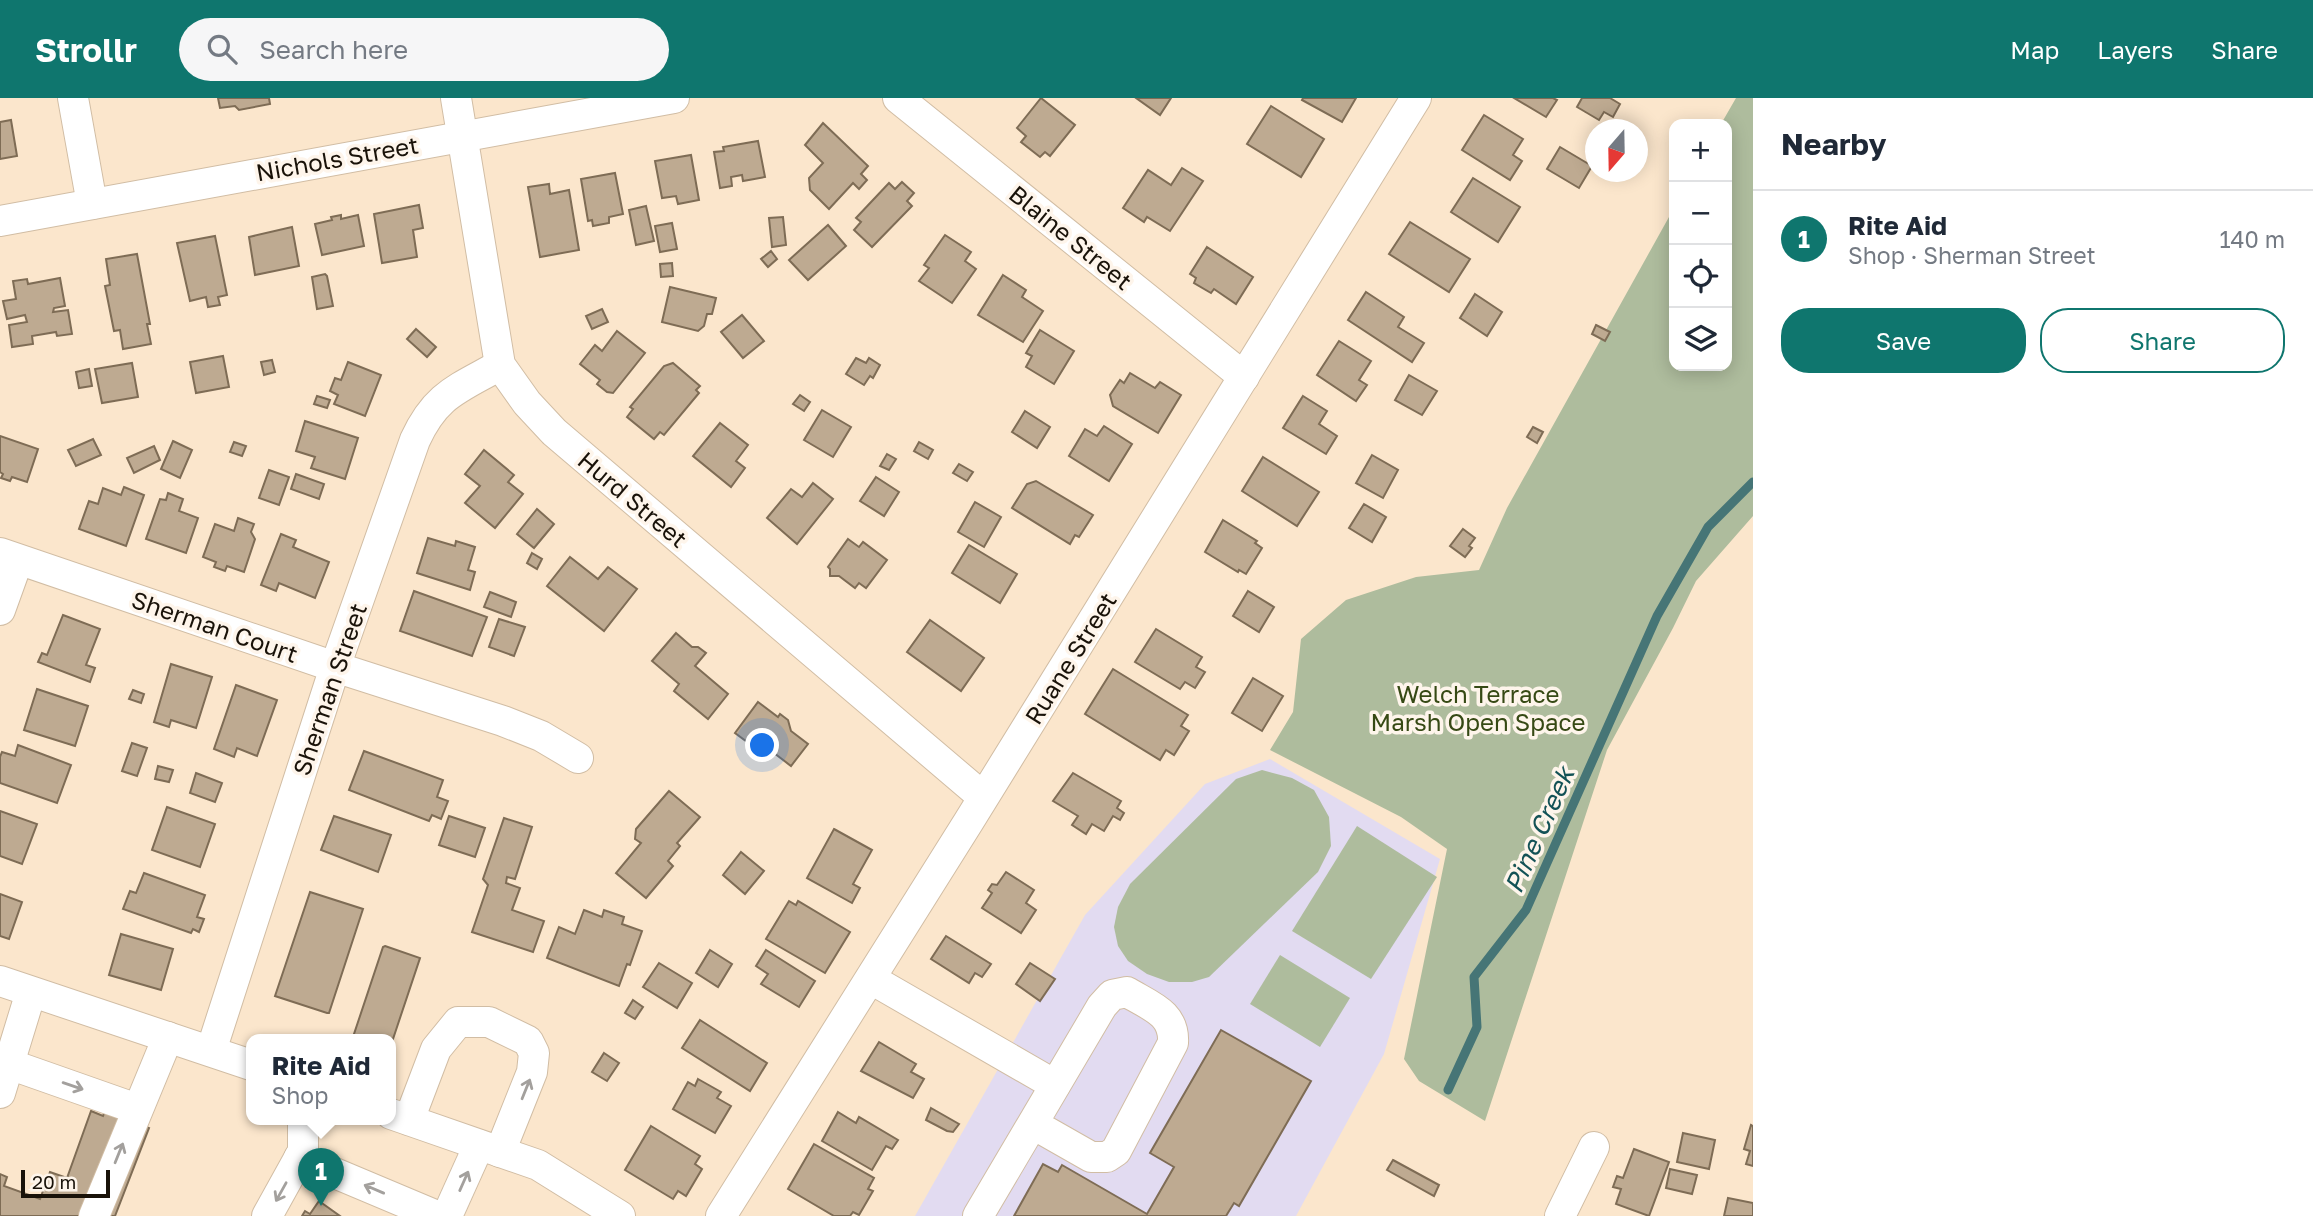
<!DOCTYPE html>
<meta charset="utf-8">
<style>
body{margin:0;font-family:"Golos Text",sans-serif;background:#f6f6f7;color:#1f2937}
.controls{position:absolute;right:21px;top:21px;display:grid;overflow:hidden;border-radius:14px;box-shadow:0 4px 18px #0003}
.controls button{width:63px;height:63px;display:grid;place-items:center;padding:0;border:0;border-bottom:2px solid #e0e1e3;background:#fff;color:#1f2937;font:35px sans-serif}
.compass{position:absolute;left:1585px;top:21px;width:63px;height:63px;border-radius:50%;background:#fff;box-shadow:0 4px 18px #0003;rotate:200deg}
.scale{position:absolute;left:21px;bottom:18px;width:89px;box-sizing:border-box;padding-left:7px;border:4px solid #191209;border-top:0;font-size:19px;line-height:24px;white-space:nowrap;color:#191209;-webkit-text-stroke:5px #fef5eb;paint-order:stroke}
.you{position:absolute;left:763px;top:648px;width:24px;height:24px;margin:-18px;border:5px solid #fff;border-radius:50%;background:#1a73e8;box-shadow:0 0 0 10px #1a73e833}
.badge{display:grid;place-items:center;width:46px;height:46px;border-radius:50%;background:#0f766e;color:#fff;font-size:23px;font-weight:700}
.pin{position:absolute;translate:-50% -58px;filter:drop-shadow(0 2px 4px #0008)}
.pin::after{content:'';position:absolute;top:37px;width:24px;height:21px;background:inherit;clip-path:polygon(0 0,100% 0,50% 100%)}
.popup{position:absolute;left:246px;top:936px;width:150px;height:91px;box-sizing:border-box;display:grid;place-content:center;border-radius:14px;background:#fff;filter:drop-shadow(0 2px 5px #0005);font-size:23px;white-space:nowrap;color:#747a83}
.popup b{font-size:26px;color:#1f2937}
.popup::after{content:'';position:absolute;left:50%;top:100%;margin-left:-14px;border:14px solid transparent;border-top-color:#fff}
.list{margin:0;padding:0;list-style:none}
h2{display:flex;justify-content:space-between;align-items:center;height:91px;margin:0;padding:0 28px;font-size:30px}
h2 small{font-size:23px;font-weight:400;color:#747a83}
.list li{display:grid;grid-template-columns:46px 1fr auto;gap:21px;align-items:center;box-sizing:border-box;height:98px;padding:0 28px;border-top:2px solid #e0e1e3}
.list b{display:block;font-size:26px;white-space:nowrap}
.list p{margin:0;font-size:23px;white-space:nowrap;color:#747a83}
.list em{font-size:23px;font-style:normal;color:#747a83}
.actions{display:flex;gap:14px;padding:21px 28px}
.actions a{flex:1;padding:16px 0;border:2px solid #0f766e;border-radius:28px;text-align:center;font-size:24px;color:#0f766e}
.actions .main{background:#0f766e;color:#fff}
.icon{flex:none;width:38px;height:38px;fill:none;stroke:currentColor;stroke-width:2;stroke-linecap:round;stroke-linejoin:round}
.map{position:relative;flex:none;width:1753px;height:1118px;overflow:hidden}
header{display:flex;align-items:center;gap:42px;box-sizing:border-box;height:98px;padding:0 35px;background:#0f766e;color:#fff}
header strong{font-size:33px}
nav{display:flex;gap:38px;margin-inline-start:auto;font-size:24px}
.search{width:490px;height:63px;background:#f6f6f7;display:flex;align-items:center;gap:18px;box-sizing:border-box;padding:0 24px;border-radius:38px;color:#747a83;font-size:26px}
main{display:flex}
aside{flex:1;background:#fff}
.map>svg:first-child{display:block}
.education{fill:#e2dbf1}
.green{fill:#aebc9d}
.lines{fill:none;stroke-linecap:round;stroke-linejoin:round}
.stream{stroke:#467576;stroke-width:9}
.building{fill:#beaa91;stroke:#7e6c55;stroke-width:2}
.minor-casing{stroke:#d1bda4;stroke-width:32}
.minor{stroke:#fff;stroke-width:30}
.oneway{stroke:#a3a09d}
.labels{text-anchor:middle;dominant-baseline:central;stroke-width:7;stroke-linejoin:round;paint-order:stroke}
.street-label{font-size:24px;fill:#191209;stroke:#fef5eb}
.park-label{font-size:24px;fill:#364914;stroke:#fef5eb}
.water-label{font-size:26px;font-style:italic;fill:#135256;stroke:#fef5eb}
</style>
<header>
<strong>Strollr</strong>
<div class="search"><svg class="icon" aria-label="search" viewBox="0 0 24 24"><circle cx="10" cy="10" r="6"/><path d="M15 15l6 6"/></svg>Search here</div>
<nav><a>Map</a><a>Layers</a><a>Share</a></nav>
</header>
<main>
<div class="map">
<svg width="1753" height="1118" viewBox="0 0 1753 1118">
<rect width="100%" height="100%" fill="#fbe6cc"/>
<path class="education" d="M1270 661 1440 761 1384 956 1296 1118H915L1085 817 1205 686Z"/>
<g class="green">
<path d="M1736 0H1753V418L1696 483 1673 530 1607 652 1485 1023 1419 983 1404 961 1447 751 1401 719 1270 652 1293 614 1301 541 1346 502 1416 479 1479 472 1507 410 1674 110V268H1727V26H1721Z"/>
<path d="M1262 672 1292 680 1314 692 1329 719 1331 748 1318 774 1209 879 1192 884H1169L1147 876 1128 863 1118 848 1114 829 1118 809 1130 786 1236 681Z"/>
<path d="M1357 728 1437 779 1371 881 1292 833Z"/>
<path d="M1280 857 1350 900 1320 949 1250 906Z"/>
</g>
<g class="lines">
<path class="stream" d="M1448 992 1477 929 1474 879 1526 812 1657 518 1708 429 1753 384"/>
</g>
<g class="building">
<path d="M218 0H269L270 6 239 12 235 8 220 10Z"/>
<path d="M1041 0 1075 27 1050 58 1045 54 1040 59 1021 44 1026 38 1017 30Z"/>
<path d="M1136 0H1171L1160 17Z"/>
<path d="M1303 0H1356L1342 24 1302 2Z"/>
<path d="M1514 0H1553L1557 2 1546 19Z"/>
<path d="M1582 0H1610L1620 6 1613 19 1604 14 1599 22 1577 9Z"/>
<path d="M1271 8 1324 41 1301 79 1247 46Z"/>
<path d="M1484 17 1523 41 1513 57 1522 63 1510 82 1462 52Z"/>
<path d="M11 22 17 58 0 61V24Z"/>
<path d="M823 25 868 68 861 76 867 82 859 91 853 85 829 111 810 92 809 80 823 65 805 47Z"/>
<path d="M758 43 765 79 743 83 742 77 731 79 732 88 720 90 714 54 724 53 723 49Z"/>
<path d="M1560 49 1592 68 1579 90 1547 71Z"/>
<path d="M691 57 699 102 678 106 676 98 662 100 655 63Z"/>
<path d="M1182 70 1203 83 1170 133 1147 119 1144 124 1123 110 1148 72 1171 87Z"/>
<path d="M615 75 623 116 609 119V125L593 128 592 122 588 123 581 81Z"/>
<path d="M1473 80 1520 109 1498 144 1451 114Z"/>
<path d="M902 84 914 95 907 103 912 108 872 149 854 132 861 124 856 120 889 85 895 91Z"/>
<path d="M549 86 550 96 569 92 579 152 540 159 528 89Z"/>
<path d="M419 107 423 130 413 132 417 159 382 165 374 116Z"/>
<path d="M646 108 654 143 636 147 629 112Z"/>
<path d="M341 117V121L358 117 364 148 322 157 315 126 332 122 331 119Z"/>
<path d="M783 119 786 147 772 149 769 120Z"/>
<path d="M1410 124 1470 161 1449 194 1389 156Z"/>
<path d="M672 125 677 151 660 154 655 128Z"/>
<path d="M828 127 846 148 808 182 789 162Z"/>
<path d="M292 129 299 168 255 177 249 139Z"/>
<path d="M945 137 971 154 965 163 976 171 952 205 919 183 929 170 924 167Z"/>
<path d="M215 138 227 197 218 199 220 207 208 209 206 199 190 203 177 145Z"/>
<path d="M1207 149 1253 179 1236 206 1214 191 1211 195 1194 185 1196 180 1190 176Z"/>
<path d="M771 153 777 161 768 169 761 161Z"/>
<path d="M137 156 150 226H147L151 246 123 251 120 232 114 233 105 188 110 187 106 161Z"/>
<path d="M672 165 673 178 661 179 660 166Z"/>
<path d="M325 176 327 178 333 208 317 211 312 179Z"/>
<path d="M1003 177 1026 192 1022 199 1043 213 1023 244 978 217Z"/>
<path d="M60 180 65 208 54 210 53 214 68 212 72 236 57 238 56 234 32 238 33 246 12 249 9 227 27 224 25 217 7 221 3 203 16 201 13 183 27 181 28 186Z"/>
<path d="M670 189 716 200 712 216H707L704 228 698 233 662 224Z"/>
<path d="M1366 194 1404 219 1398 229 1424 245 1412 264 1348 222Z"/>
<path d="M1475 196 1502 214 1487 238 1460 220Z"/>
<path d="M602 211 608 224 592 231 586 218Z"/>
<path d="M742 217 764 243 743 260 721 234Z"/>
<path d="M1596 227 1610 234 1605 243 1592 236Z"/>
<path d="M416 231 436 249 427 259 407 241Z"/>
<path d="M1040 232 1074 253 1054 286 1026 269 1032 258 1026 255Z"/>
<path d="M617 233 645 255 613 295 607 294 597 286 600 282 580 266 595 247 602 253Z"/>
<path d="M1339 243 1371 263 1359 282 1367 287 1356 303 1317 277Z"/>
<path d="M223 258 229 289 196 295 190 264Z"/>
<path d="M856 260 866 265 869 260 880 267 873 280 870 278 864 287 846 276Z"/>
<path d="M272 262 275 274 264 277 261 264Z"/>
<path d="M348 264 381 277 365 318 334 306 338 297 330 293 335 280 341 282Z"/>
<path d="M132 265 138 299 102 305 95 271Z"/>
<path d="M673 265 700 288 696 292 699 295 664 337 660 334 654 341 627 319 633 311 630 309 664 268Z"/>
<path d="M89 271 92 288 79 290 76 274Z"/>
<path d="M1130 275 1155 290 1160 284 1181 297 1158 335 1113 308 1110 297 1120 282 1124 285Z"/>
<path d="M1409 277 1437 293 1422 317 1395 302Z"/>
<path d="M800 297 810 304 804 313 793 306Z"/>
<path d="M317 298 330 302 327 310 314 306Z"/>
<path d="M1303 298 1327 313 1319 326 1337 338 1326 356 1283 330Z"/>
<path d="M822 312 851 329 833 359 804 342Z"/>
<path d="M1025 313 1050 329 1037 350 1012 334Z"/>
<path d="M305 323 358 340 345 381 311 370 315 359 296 353Z"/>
<path d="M720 325 748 347 736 363 745 370 731 389 693 358Z"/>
<path d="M1104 328 1132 346 1109 383 1069 358 1085 331 1097 338Z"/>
<path d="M1533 329 1543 334 1537 345 1527 339Z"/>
<path d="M0 338 38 351 27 384 12 379 10 383 1 380 3 376 0 374Z"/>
<path d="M93 341 101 357 76 368 68 352Z"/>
<path d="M173 343 192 352 180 380 161 371Z"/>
<path d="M234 344 246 348 242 358 230 354Z"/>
<path d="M919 344 933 352 928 361 914 353Z"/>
<path d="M154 348 160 362 134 375 127 360Z"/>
<path d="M484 352 514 377 508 384 523 396 495 430 465 405 480 388 465 376Z"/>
<path d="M887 356 896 361 889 372 880 368Z"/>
<path d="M1372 357 1398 372 1383 400 1356 385Z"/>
<path d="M1263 359 1319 394 1297 428 1242 393Z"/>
<path d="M959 366 973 374 967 383 953 375Z"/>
<path d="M269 372 289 379 279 407 259 400Z"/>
<path d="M296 376 324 386 319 401 291 391Z"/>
<path d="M876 379 899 394 884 418 860 403Z"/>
<path d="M1036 383 1093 417 1079 439 1075 437 1070 446 1012 410 1027 386Z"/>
<path d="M813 385 833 401 797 446 767 420 791 391 802 399Z"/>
<path d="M124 389 144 397 126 448 79 431 89 403 98 406 103 390 121 397Z"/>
<path d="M168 395 183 401 179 413 198 420 186 455 146 441 160 401 166 402Z"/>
<path d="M975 404 1001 419 984 449 958 434Z"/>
<path d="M1364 406 1386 419 1372 444 1349 430Z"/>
<path d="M537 411 554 426 534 450 517 436Z"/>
<path d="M238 420 254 426 251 434 255 441 244 474 227 468 225 473 214 469 216 464 203 459 215 426 234 433Z"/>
<path d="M1223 422 1257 443 1255 445 1262 450 1246 476 1239 472 1238 474 1205 454Z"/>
<path d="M1463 431 1475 440 1469 448 1472 450 1465 459 1450 448Z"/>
<path d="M281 436 296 442 293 449 329 464 315 500 279 485 276 493 261 487Z"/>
<path d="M428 440 455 448 456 443 475 449 468 472 475 474 470 492 417 475Z"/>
<path d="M848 441 859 449 863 444 887 462 866 490 859 485 855 490 839 478H830V471L828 469Z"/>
<path d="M969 447 1017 476 1000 505 952 475Z"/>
<path d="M532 455 542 461 537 471 527 465Z"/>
<path d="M570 459 598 481 608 469 637 491 604 533 547 488Z"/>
<path d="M414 493 487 519 472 558 400 533Z"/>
<path d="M1248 493 1274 509 1259 534 1233 518Z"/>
<path d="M490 494 516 504 511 519 484 509Z"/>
<path d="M63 517 100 531 86 567 95 570 90 584 38 564 42 555 47 557Z"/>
<path d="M499 521 525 529 514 558 489 549Z"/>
<path d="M930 522 984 560 961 593 907 554Z"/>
<path d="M1156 531 1202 559 1196 569 1205 574 1195 590 1185 584 1180 591 1135 564Z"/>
<path d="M676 535 692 549H698L706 555 695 568 728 596 708 621 674 593 679 586 652 563Z"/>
<path d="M171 566 212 579 196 630 171 622 169 629 154 624Z"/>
<path d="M1113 571 1188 617 1181 628 1189 633 1174 657 1166 652 1160 662 1085 616Z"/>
<path d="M1253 580 1283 598 1262 633 1232 615Z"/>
<path d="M236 587 277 602 257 658 237 650 234 659 214 651Z"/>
<path d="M37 591 88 608 75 648 24 632Z"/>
<path d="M133 592 144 596 141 605 129 601Z"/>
<path d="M758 604 778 619 780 616 788 622 791 633 808 646 791 668 770 652 766 658 735 635Z"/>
<path d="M132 645 147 650 137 678 122 673Z"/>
<path d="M18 647 71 667 57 705 0 685V659L2 654 15 658Z"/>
<path d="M364 653 443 682 437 699 448 703 441 721 432 717 429 723 349 692Z"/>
<path d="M158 668 173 672 169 684 155 681Z"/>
<path d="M196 675 222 685 215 704 190 695Z"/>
<path d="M1073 675 1121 703 1117 710 1124 715 1120 722 1113 718 1104 733 1092 726 1086 736 1072 727 1078 718 1053 703Z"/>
<path d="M669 693 700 719 677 745 680 748 668 763 673 768 646 800 616 775 641 745 635 741 636 731Z"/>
<path d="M167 709 215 726 200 769 152 752Z"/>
<path d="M0 713 37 726 22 766 0 758Z"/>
<path d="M334 718 391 737 378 774 321 752Z"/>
<path d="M449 718 485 730 475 759 439 747Z"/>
<path d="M504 720 532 729 515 781 507 779 506 785 520 790 512 812 544 823 533 854 472 834 488 787 483 781Z"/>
<path d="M834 731 872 752 853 786 860 790 852 805 807 780Z"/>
<path d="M741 754 764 773 745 796 723 777Z"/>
<path d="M1006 774 1034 792 1026 805 1036 812 1021 835 982 810 992 795 988 792 992 786 997 787Z"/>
<path d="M144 775 205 797 197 819 204 821 199 834 193 831 191 835 123 811 130 793 136 795Z"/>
<path d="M310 794 363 811 329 915H327L275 898Z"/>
<path d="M0 796 22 804 9 841 0 838Z"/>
<path d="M789 803 796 807 798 803 850 834 825 875 766 841Z"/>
<path d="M584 812 602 819 604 812 624 819 622 826 642 833 630 867 627 866 619 888 547 860 559 829 575 836Z"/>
<path d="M121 836 173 851 161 892 109 877Z"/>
<path d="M946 838 991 866 982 879 975 875 969 885 931 861Z"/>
<path d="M385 848 420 860 391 947V942H352L383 849Z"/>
<path d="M710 852 732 866 718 889 696 875Z"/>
<path d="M766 852 815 883 799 909 761 886 768 876 756 868Z"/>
<path d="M659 865 692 885 677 910 643 889Z"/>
<path d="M1030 865 1055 881 1040 903 1016 886Z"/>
<path d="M633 902 643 909 635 921 625 915Z"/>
<path d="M700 922 767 965 750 993 682 950Z"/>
<path d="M1221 932 1311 983 1239 1108 1234 1105 1226 1118H1014L1043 1066 1058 1074 1062 1067 1147 1116 1174 1069 1150 1055Z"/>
<path d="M879 944 916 966 911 974 924 981 913 1000 861 973Z"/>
<path d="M604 955 619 965 607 983 592 974Z"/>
<path d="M698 981 721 994 717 1000 731 1008 715 1035 673 1011 688 984 695 988Z"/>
<path d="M931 1010 959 1026 953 1034 947 1033 926 1022Z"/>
<path d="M91 1013 103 1018 105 1013 149 1030 115 1118H0V1076L7 1079 4 1088 40 1101 50 1074 67 1080Z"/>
<path d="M838 1014 856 1025 859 1019 898 1042 892 1051 886 1048 872 1072 822 1043Z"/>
<path d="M1751 1027 1753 1028V1068L1746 1066 1750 1053 1744 1051Z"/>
<path d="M651 1028 700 1058 695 1066 702 1071 686 1098 678 1093 673 1101 625 1072Z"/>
<path d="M1683 1035 1715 1042 1709 1071 1677 1064Z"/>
<path d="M814 1046 874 1080 868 1091 873 1093 859 1117 853 1114 850 1118H834L788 1091Z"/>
<path d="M1634 1051 1669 1064 1649 1118 1616 1106 1621 1091 1613 1089 1617 1078 1623 1080Z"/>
<path d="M1393 1062 1439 1087 1434 1098 1387 1072Z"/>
<path d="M1670 1071 1697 1077 1692 1096 1666 1090Z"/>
<path d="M1728 1100 1753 1105V1118H1724Z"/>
<path d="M319 1103 340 1118H302L305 1113 310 1116Z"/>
</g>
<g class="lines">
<g class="minor-casing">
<g id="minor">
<path d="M73 0 92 106"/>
<path d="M456 0 500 267 527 305 554 334 983 699"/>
<path d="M898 0 1244 279"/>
<path d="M0 123 674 0"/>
<path d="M0 455 335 569 503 623 541 638 578 660"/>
<path d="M0 512 18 462"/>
<path d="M871 881 1055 987"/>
<path d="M0 883 251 967"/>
<path d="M211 953 335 569 415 342C436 296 458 291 500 267"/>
<path d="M9 966 137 1011"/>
<path d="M0 995 31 894"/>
<path d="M391 1016 538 1067 620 1118"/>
<path d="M409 1022 436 951 458 924H489L528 943 534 955 532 974 500 1054"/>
<path d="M299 1060 437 1118"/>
<path d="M94 1118 168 939"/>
<path d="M267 1118 303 1053V1022"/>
<path d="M447 1118 479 1047"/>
<path d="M721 1118 969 723 1416 0"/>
<path d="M978 1118 1102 908 1112 897 1127 894C1150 908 1175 915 1173 945L1116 1053 1107 1059H1091L1033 1026"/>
<path d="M1560 1118 1594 1049"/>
</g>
</g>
<use href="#minor" class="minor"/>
</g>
<defs><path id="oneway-shaft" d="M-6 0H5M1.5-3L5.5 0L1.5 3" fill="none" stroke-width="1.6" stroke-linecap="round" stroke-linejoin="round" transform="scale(1.75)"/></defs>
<g class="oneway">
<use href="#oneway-shaft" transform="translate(73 988) rotate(19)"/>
<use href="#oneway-shaft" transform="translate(526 991) rotate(-68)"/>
<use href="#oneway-shaft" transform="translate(119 1055) rotate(-68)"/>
<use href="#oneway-shaft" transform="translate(464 1083) rotate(-66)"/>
<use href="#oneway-shaft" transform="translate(374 1091) rotate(-157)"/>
<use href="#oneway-shaft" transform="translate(281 1094) rotate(119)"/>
</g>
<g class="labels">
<g class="street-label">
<text transform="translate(337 60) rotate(-10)">Nichols Street</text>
<text transform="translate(1071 139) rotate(39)">Blaine Street</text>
<text transform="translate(633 401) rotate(40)">Hurd Street</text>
<text transform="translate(215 528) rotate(19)">Sherman Court</text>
<text transform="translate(1070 560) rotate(-58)">Ruane Street</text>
<text transform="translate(329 591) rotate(-71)">Sherman Street</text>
</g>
<g class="park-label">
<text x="1478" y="595">Welch Terrace<tspan x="1478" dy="28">Marsh Open Space</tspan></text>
</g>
<g class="water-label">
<text transform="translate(1539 732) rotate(-66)">Pine Creek</text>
</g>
</g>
</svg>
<div class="controls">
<button>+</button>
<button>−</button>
<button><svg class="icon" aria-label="locate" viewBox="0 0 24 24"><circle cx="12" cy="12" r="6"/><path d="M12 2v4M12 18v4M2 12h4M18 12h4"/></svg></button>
<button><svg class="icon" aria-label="layers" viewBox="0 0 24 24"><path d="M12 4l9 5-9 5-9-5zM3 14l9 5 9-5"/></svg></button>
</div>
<svg class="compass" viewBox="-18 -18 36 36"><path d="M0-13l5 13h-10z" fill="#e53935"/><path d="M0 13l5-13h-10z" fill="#747a83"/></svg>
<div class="scale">20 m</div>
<div class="you"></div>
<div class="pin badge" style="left:321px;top:1108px">1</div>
<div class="popup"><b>Rite Aid</b>Shop</div>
</div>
<aside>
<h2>Nearby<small></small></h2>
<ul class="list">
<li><span class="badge">1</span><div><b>Rite Aid</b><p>Shop · Sherman Street</p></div><em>140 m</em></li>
</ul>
<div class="actions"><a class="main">Save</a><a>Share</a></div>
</aside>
</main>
